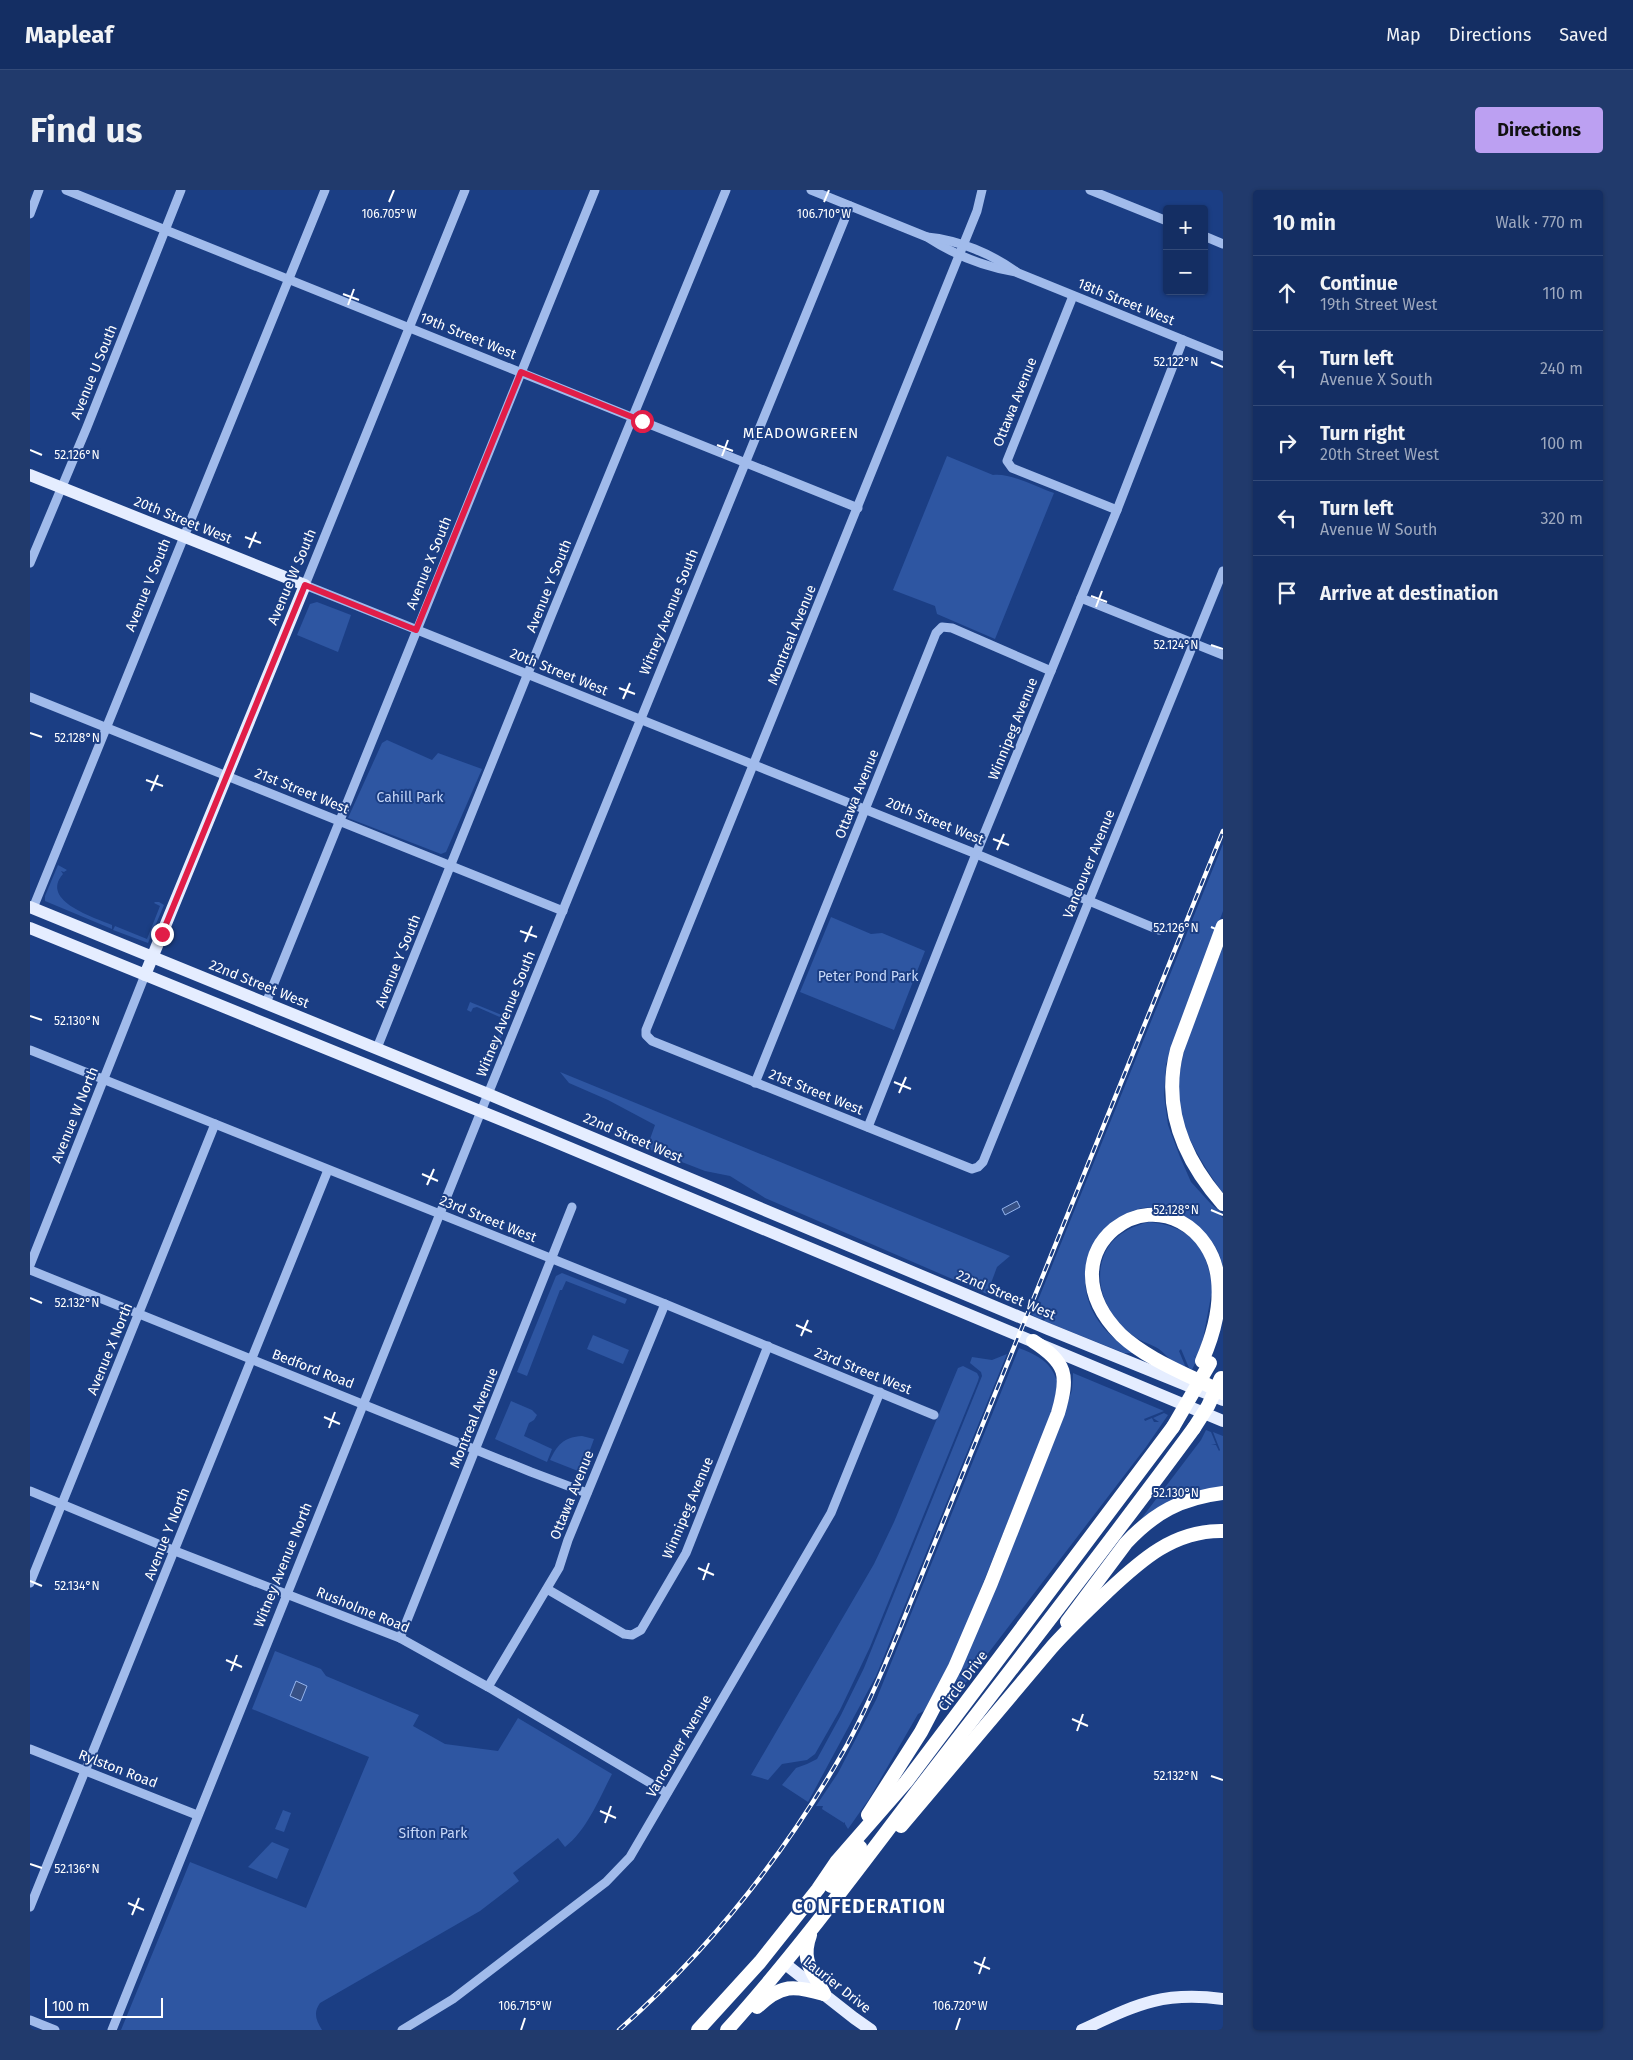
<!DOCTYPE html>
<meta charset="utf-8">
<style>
body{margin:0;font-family:"Fira Sans",sans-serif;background:#213a6c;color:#f1f3f6}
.controls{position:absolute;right:15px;top:15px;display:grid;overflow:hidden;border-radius:5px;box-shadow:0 1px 4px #0004}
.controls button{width:45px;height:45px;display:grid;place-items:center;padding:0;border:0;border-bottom:1px solid #334a78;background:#142e63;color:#f1f3f6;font:25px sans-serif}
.scale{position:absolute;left:15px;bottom:12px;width:118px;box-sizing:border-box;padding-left:5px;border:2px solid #fff;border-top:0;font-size:14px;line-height:18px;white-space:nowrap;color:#fff;-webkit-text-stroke:4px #1b3e84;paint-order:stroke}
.stop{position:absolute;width:15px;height:15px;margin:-11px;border:4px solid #e11d48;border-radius:50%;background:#fff}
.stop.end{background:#e11d48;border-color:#fff;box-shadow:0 1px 5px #0008}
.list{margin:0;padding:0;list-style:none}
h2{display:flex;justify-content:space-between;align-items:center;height:65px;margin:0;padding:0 20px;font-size:21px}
h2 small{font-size:16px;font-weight:400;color:#9da8be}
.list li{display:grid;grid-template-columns:32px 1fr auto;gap:15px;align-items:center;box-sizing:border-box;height:75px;padding:0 20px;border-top:1px solid #334a78}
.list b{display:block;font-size:19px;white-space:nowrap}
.list p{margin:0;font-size:16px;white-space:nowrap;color:#9da8be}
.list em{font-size:16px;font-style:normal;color:#9da8be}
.icon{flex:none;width:28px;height:28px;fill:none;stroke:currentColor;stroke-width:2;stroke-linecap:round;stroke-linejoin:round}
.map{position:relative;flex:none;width:1193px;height:1840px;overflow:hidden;border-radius:5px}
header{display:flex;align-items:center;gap:30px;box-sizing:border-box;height:70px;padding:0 25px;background:#142e63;border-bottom:1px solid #334a78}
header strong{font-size:24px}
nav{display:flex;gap:28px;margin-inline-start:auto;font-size:18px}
.intro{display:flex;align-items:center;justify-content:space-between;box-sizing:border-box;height:120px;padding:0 30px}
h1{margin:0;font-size:35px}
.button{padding:12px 22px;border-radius:5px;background:#bca0f2;color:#111;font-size:18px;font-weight:700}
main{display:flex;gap:30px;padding:0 30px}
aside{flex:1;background:#142e63;border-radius:5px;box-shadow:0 1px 4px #0004}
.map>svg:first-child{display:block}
.green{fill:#2e56a2}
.water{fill:#375186;stroke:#94b4ed}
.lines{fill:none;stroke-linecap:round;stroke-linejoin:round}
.minor{stroke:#a1bbeb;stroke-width:9}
.major{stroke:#e5edff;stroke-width:12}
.highway{stroke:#fff;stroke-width:14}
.rail-casing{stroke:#fff;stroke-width:4.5}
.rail{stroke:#1b3e84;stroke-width:2.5;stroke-dasharray:8;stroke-linecap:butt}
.highway-bridge{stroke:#fff;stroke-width:14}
.route{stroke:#e11d48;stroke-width:6}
.ticks{fill:none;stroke:#fff;stroke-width:2}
.labels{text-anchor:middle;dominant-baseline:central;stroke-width:4;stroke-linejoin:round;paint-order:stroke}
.street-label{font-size:14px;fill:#fff;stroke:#1b3e84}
.park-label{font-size:14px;fill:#c6d7f8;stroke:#1b3e84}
.neighbourhood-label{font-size:15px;letter-spacing:1px;fill:#fff;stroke:#1b3e84}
.district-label{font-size:19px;font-weight:bold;letter-spacing:1px;fill:#fff;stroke:#1b3e84}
.ticks-label{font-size:12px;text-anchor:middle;fill:#fff;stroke:#1b3e84;stroke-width:4;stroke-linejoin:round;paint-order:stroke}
</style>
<header>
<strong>Mapleaf</strong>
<nav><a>Map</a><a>Directions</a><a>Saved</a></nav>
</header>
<div class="intro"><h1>Find us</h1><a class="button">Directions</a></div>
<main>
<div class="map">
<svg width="1193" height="1840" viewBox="0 0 1193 1840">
<rect width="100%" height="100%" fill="#1b3e84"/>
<g class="green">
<path d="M917 266 963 285C982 283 1006 297 1024 303L965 449 907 424 905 416 863 400Z"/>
<path d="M287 412 321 425 308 462 267 445 280 414Z"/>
<path d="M357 550 402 570 408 563 452 579 416 662 411 664 318 628 352 553Z"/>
<path d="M1193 654V721L1136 874 1134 905 1138 935 1150 967 1161 992 1181 1014 1193 1024 1190 1025 1193 1028V1079C1190 1059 1181 1049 1166 1035 1102 978 1018 1070 1073 1137 1082 1148 1093 1155 1104 1163H1094L1014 1131 1015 1128 1010 1129 1002 1125Z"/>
<path d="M28 675 37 680 34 682 31 681 33 684C9 711 66 728 82 735V739L15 711V706Z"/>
<path d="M125 712H129L134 715 118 753 83 740 85 736 117 749 130 716 124 713Z"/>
<path d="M801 727 841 744 852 743 895 761 864 840 770 802Z"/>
<path d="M1193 757V1003C1178 983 1162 957 1153 933 1135 880 1174 807 1193 757Z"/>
<path d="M440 812 479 828 469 853 466 852 474 830 472 828 447 817 443 818 441 822 437 820Z"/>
<path d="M530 882 980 1066 967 1077 957 1104 735 1008 700 986 675 981 608 955 620 949 625 935 578 910 539 893Z"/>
<path d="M1119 1032C1166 1037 1178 1061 1183 1104L1181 1106 1173 1149 1167 1168 1163 1165 1167 1169 1162 1180 1159 1178 1151 1159 1149 1161 1156 1178C1151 1175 1145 1173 1140 1169 1136 1166 1133 1162 1129 1159 1121 1154 1112 1152 1105 1147 1080 1129 1063 1098 1073 1068 1080 1047 1099 1037 1119 1032Z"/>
<path d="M532 1083 597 1109 595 1114 536 1091 532 1100H530L497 1186 487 1182 526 1086Z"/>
<path d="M563 1145 599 1160 593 1174 557 1159Z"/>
<path d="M989 1158C1004 1164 1021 1171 1026 1189L1030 1188 1021 1224 923 1468 894 1521 888 1524 839 1609 818 1639 815 1634V1632L814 1633 792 1619 793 1616H786L808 1583 846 1510Z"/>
<path d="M977 1164 846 1486 778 1612 752 1595 766 1578 777 1574 787 1569 811 1525 834 1478 952 1186 951 1182 940 1173 942 1167 962 1170Z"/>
<path d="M933 1176 947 1183 949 1187 948 1191 840 1457 810 1520 785 1564 777 1570 752 1574 738 1590 721 1585 844 1374 864 1332 928 1178Z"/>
<path d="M1043 1183 1134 1221 1114 1229 1115 1231 1122 1228 1124 1232H1129L1123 1228 1134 1223 1138 1225 1116 1257 914 1521 1033 1226 1042 1200Z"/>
<path d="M481 1211 502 1220 507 1225 504 1230 499 1233 494 1246 522 1259 517 1272 465 1249Z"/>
<path d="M1176 1240 1181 1242 1186 1254 1181 1255H1186L1189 1261 1190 1260 1183 1242 1193 1246V1297L1153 1305 1111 1329 1171 1250Z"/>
<path d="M552 1246 564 1249 553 1279 548 1281 520 1270C527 1255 534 1247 552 1246Z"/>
<path d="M245 1461 291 1479 296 1486 389 1525 383 1536 415 1554 468 1561 488 1528 582 1584C569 1609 557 1640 535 1657L528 1648 483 1683 489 1691 450 1721 290 1813C283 1823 286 1830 292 1840H91L160 1672 276 1718 339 1567 222 1519Z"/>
<path d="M253 1620 261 1623 254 1642 245 1639Z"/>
<path d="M242 1652 259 1659 247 1689 218 1677Z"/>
</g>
<g class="water">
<path d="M987 1011 990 1017 975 1025 972 1019Z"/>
<path d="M266 1491 277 1496 271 1511 260 1506Z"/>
</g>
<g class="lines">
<g class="minor">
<path d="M36 0 828 318"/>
<path d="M435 0 275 395 939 661 1129 740"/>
<path d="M781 0 897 47C923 64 955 77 986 82"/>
<path d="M952 0 947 21 616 840V845L622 851 942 979 948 977 953 972 1193 381"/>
<path d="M1060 0 1137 31"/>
<path d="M0 24 9 0"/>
<path d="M1174 46 1193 54"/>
<path d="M897 47C929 50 962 64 988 83L1193 166"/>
<path d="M1043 106 977 271 982 278 1087 320"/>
<path d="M0 373 57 237 151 0"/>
<path d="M1051 408 1193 465"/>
<path d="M0 507 533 721"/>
<path d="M3 718 295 0"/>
<path d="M236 813 565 0"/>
<path d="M347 858 521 426 696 0"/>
<path d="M0 860 635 1114 904 1225"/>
<path d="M725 893 906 443 912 437 922 438 1021 481"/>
<path d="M838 937 946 664 1087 320 1153 150"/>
<path d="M0 1075 115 785"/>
<path d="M0 1080 501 1282 557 1303"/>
<path d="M0 1301 145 1361 370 1448 458 1497 637 1603"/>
<path d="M0 1393 185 934"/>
<path d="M517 1399 594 1444 602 1445 611 1440 656 1363 738 1156"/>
<path d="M370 1448 542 1017"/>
<path d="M458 1497 529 1378 538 1350 635 1114"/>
<path d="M0 1559 167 1625"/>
<path d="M0 1717 298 980"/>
<path d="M0 1830 25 1840"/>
<path d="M82 1840 458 904 820 16"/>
<path d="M372 1840 423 1809 576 1692 600 1667 801 1323 850 1202"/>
</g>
<g class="major">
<path d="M0 285 275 395 115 785"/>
<path d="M0 717 458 904 1018 1139 1193 1210"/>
<path d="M0 738 516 948 1193 1231"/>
<path d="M754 1773 824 1828 841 1840"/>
<path d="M1052 1840C1106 1815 1131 1801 1193 1809"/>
</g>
<g class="highway">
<path d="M1193 736 1147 860C1132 918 1154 970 1193 1014"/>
<path d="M1172 1171C1183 1146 1191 1117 1188 1090 1183 1038 1128 1004 1084 1039 1071 1050 1063 1064 1062 1082 1061 1106 1074 1128 1091 1145 1119 1171 1160 1185 1193 1203"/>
<path d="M1037 1432 1096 1353C1124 1323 1151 1308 1193 1303"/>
<path d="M838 1625 891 1542 925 1477 961 1393 1028 1223C1039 1185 1037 1173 1003 1151"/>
<path d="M871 1636 1022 1457C1040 1437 1058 1420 1077 1402 1111 1370 1144 1340 1193 1341"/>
<path d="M801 1696 830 1657"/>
<path d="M780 1745C770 1772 784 1782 794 1804"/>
<path d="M727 1817C751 1794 764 1795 794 1804"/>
<path d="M668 1840 730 1772 788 1699 807 1671 876 1592 1143 1237"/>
<path d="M697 1840C771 1758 835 1669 902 1582 990 1468 1079 1354 1164 1238"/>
</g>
<g class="rail-casing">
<path id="rail" d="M589 1840C681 1758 757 1662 817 1555 837 1518 853 1480 869 1441L1193 641"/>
</g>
<use href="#rail" class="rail"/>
<g class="highway-bridge">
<path d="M1143 1237 1180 1173"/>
<path d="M1164 1238 1178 1216 1191 1188"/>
</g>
</g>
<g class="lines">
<path class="route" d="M132 744 275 395 386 440 491 182 612 231"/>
</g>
<path class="ticks" d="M359 12 364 0M794 12 799 0M313 104 329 110M318 115 324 99M1181 172 1193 177M687 255 703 261M0 260 12 265M692 266 698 250M215 347 231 353M219 358 226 342M1061 406 1077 412M1066 417 1072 401M1181 455 1193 459M589 498 605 504M593 509 600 493M0 543 12 547M116 590 133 596M121 601 128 585M963 649 979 655M967 660 974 644M1181 737 1193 742M490 741 507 747M495 752 502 736M0 826 12 830M864 892 881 899M869 903 876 887M392 984 408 991M397 995 404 979M1181 1020 1193 1025M0 1108 12 1113M766 1135 782 1142M771 1146 778 1130M294 1227 310 1234M299 1238 305 1222M1181 1303 1193 1308M668 1378 684 1385M673 1390 679 1373M0 1391 12 1396M196 1470 212 1477M201 1481 207 1465M1042 1529 1058 1536M1047 1541 1053 1524M1181 1586 1193 1590M570 1621 586 1628M575 1633 581 1616M0 1674 12 1678M98 1713 114 1720M102 1725 109 1708M944 1772 960 1779M949 1784 955 1767M491 1840 495 1828M926 1840 930 1828"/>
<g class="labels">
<g class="street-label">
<text transform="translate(1096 112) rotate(22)">18th Street West</text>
<text transform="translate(438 146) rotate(22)">19th Street West</text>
<text transform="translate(64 182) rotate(-68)">Avenue U South</text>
<text transform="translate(985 212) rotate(-68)">Ottawa Avenue</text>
<text transform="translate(153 330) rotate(22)">20th Street West</text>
<text transform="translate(399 373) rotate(-68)">Avenue X South</text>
<text transform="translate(262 387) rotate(-67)">Avenue W South</text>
<text transform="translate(118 395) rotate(-68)">Avenue V South</text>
<text transform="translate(519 396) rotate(-68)">Avenue Y South</text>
<text transform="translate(639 422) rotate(-68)">Witney Avenue South</text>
<text transform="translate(762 445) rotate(-68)">Montreal Avenue</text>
<text transform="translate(529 482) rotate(22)">20th Street West</text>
<text transform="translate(983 539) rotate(-68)">Winnipeg Avenue</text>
<text transform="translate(272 601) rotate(22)">21st Street West</text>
<text transform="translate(827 604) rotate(-68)">Ottawa Avenue</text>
<text transform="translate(905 631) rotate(22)">20th Street West</text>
<text transform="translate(1059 674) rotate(-68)">Vancouver Avenue</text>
<text transform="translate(368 771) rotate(-68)">Avenue Y South</text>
<text transform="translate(229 794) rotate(22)">22nd Street West</text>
<text transform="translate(476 824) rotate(-68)">Witney Avenue South</text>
<text transform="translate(786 902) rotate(22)">21st Street West</text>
<text transform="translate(45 925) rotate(-68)">Avenue W North</text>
<text transform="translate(603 948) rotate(23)">22nd Street West</text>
<text transform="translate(458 1029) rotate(22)">23rd Street West</text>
<text transform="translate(976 1105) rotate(23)">22nd Street West</text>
<text transform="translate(80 1159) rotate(-68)">Avenue X North</text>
<text transform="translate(283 1179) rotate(21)">Bedford Road</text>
<text transform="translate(833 1181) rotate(22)">23rd Street West</text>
<text transform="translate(444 1228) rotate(-68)">Montreal Avenue</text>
<text transform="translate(542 1305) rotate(-68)">Ottawa Avenue</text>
<text transform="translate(658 1318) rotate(-67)">Winnipeg Avenue</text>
<text transform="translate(137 1344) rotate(-68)">Avenue Y North</text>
<text transform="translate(253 1375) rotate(-68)">Witney Avenue North</text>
<text transform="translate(333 1420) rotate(22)">Rusholme Road</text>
<text transform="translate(933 1491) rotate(-53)">Circle Drive</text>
<text transform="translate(649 1556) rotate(-60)">Vancouver Avenue</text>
<text transform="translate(88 1579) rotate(21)">Rylston Road</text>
<text transform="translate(807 1795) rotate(38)">Laurier Drive</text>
</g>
<g class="park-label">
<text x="380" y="607">Cahill Park</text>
<text x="838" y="786">Peter Pond Park</text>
<text x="403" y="1643">Sifton Park</text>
</g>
<g class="neighbourhood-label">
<text x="771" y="243">MEADOWGREEN</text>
</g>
<g class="district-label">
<text x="839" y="1716">CONFEDERATION</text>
</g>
</g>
<g class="ticks-label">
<text x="794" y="28">106.710°W</text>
<text x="359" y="28">106.705°W</text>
<text x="1146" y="176">52.122°N</text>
<text x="47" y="269">52.126°N</text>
<text x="1146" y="459">52.124°N</text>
<text x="47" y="552">52.128°N</text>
<text x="1146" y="742">52.126°N</text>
<text x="47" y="835">52.130°N</text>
<text x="1146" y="1024">52.128°N</text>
<text x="47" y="1117">52.132°N</text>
<text x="1146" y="1307">52.130°N</text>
<text x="47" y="1400">52.134°N</text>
<text x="1146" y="1590">52.132°N</text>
<text x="47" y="1683">52.136°N</text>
<text x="495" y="1820">106.715°W</text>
<text x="930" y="1820">106.720°W</text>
</g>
</svg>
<div class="controls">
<button>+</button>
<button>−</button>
</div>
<div class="scale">100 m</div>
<div class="stop" style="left:612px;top:231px"></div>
<div class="stop end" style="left:132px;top:744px"></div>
</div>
<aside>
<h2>10 min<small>Walk · 770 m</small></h2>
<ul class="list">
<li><svg class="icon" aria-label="ahead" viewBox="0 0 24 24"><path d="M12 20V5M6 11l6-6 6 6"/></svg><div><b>Continue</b><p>19th Street West</p></div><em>110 m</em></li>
<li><svg class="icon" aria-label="left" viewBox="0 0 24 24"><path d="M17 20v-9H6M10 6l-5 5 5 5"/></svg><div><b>Turn left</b><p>Avenue X South</p></div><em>240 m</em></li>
<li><svg class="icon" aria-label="right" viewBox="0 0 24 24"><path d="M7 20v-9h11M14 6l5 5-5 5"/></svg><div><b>Turn right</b><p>20th Street West</p></div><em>100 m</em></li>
<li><svg class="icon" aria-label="left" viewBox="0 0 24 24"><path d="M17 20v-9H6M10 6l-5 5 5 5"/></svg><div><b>Turn left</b><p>Avenue W South</p></div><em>320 m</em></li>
<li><svg class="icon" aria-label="arrive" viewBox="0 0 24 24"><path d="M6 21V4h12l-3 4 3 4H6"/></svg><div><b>Arrive at destination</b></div></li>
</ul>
</aside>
</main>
